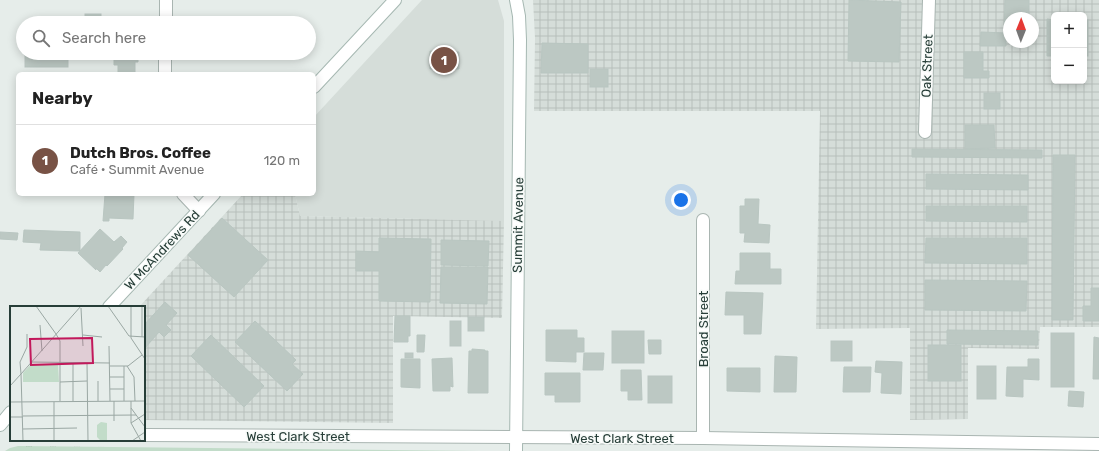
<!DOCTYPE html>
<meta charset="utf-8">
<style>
body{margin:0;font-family:Rubik,sans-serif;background:#f6f6f6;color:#222}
.controls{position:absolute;right:12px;top:12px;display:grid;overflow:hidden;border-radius:6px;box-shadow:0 2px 10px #0003}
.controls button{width:36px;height:36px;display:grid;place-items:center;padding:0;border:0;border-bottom:1px solid #e0e0e0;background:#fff;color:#222;font:20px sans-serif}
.compass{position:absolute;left:1003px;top:12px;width:36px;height:36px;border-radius:50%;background:#fff;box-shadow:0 2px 10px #0003;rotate:1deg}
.you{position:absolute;left:681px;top:200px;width:14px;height:14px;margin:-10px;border:3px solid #fff;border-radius:50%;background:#1a73e8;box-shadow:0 0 0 6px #1a73e833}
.badge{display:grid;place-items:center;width:26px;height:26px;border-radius:50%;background:#785245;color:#fff;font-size:13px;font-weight:700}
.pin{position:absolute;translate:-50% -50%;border:2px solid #fff;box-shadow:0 1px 4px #0006}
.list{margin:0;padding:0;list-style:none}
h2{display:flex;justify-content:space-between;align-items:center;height:52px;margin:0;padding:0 16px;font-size:17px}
h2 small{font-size:13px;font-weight:400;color:#767676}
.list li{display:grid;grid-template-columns:26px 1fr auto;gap:12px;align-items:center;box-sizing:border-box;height:72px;padding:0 16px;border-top:1px solid #e0e0e0}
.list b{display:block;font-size:15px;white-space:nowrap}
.list p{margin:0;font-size:13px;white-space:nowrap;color:#767676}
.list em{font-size:13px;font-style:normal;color:#767676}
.icon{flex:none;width:22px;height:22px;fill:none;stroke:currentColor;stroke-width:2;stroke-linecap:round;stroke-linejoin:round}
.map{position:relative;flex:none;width:1099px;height:451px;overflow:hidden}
.search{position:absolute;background:#fff;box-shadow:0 2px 10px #0003;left:16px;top:16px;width:300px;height:44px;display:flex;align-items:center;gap:10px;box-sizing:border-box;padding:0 14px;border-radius:22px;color:#767676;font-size:15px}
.panel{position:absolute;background:#fff;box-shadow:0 2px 10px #0003;left:16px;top:72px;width:300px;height:124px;border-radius:6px}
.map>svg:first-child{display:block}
.built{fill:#d5ddd9}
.industrial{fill:url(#industrial-grid);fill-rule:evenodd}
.grass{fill:url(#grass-tufts)}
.building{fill:#bcc8c3;stroke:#b9c6c1}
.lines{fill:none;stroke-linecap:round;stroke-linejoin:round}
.street-casing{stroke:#a9b5b1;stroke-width:14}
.secondary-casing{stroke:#a6b8b2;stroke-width:14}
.street{stroke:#fff;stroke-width:12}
.secondary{stroke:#fff;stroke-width:12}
.labels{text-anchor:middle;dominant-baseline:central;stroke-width:3;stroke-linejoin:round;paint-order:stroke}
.street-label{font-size:13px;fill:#273e38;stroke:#f7faf8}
.inset-road{fill:none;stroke:#9aa7a3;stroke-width:1}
.view{fill:#c2185b;fill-opacity:0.15;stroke:#c2185b;stroke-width:2}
.inset-edge{fill:none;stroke:#273e38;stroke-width:2}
</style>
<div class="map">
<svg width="1099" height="451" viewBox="0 0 1099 451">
<defs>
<pattern id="industrial-grid" width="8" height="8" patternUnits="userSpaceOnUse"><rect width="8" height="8" fill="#d5ddd9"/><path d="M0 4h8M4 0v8" fill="none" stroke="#b7bfbb"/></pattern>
<pattern id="grass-tufts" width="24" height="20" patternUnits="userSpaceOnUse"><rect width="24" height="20" fill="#c2dcc9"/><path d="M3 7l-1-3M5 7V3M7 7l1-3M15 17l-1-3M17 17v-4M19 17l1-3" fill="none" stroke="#a7bead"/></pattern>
</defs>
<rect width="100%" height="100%" fill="#e6edea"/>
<path class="built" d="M422 0H498L504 21V221L300 216 295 194H314V117Z"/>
<g class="industrial">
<path d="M533 0H1099V327H1040L1039 349 968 348V419L910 420V328L816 329 820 111H534L535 38ZM1054 15H1084V81H1054ZM1009 18H1033V42H1009Z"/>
<path d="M243 194H295L300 216 504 221 502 318 393 316V423L144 420V307H139Z"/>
</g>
<path class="grass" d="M18 446 479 451H5L10 448Z"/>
<g class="building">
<path d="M849 0 901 2 899 62 848 61Z"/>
<path d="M1005 0H1029V18H1009V31H1004Z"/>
<rect x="85" y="14" width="16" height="9"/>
<path d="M1047 19 1054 20V56H1047Z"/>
<rect x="1084" y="20" width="4" height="36"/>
<path d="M115 21 137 22V23H114Z"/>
<path d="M981 32 1006 33V46H980Z"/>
<path d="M542 43 588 44V73H541Z"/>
<path d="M430 51 459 52V69H430Z"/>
<path d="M964 52H983V71H989V78H964Z"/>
<rect x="25" y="53" width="43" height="14"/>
<path d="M114 53H135V57L138 58V62H135V74L118 73V65H114Z"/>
<path d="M260 53H286V55H276V59H260Z"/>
<rect x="590" y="69" width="18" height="18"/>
<rect x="984" y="93" width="16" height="16"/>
<path d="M965 125H994L995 148 965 149Z"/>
<path d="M912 149 1042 150V158L912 157Z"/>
<path d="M1053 155H1075L1073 320H1052Z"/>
<path d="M926 174 1028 175V190L926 189Z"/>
<path d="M105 194H134L133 219 109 218V221H103Z"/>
<path d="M745 199H759L758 224 770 225 769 243 744 242 745 233H740V206H745Z"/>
<path d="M926 206H1027V222L926 221Z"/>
<path d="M222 218 268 260 234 297 188 255Z"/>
<path d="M100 229 114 242 121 236 127 242 122 248 123 249 107 266 106 265 100 272 96 268V270L78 253Z"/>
<path d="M24 230 80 232V251L40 250 41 243 23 242Z"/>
<path d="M0 232 18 233 17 240 0 239Z"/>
<path d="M379 238 431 239 430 302 379 301V271H356V251L379 252Z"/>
<path d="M926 238H1027V264L925 263Z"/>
<path d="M441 240 489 241 488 266 441 265Z"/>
<path d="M740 253H770V269H781V284H735L736 271H740Z"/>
<path d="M441 267H488L487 304 440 303Z"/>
<path d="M925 280 1027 281 1026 311 925 310Z"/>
<path d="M1091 288H1099V321H1083V306H1091Z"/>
<path d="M726 292 763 293 761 334H744V315H725Z"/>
<path d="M165 302 177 313 166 325 171 330 164 337 159 332 145 348 144 325Z"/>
<path d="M395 316H410V336H408V342H394Z"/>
<rect x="468" y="317" width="16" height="14"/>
<path d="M255 321 296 360 292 364 303 374 287 391 235 342Z"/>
<rect x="450" y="321" width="11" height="25"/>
<path d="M546 330H577V338H584V352H576V362L546 361Z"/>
<path d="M947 330 1038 331V345L947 344Z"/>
<rect x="612" y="331" width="32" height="32"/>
<rect x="1051" y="333" width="23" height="54"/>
<path d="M211 335 264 386 244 407 191 356Z"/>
<path d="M417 335H425L424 352H417Z"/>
<path d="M1094 337 1099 338V379H1093Z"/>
<path d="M648 340H661V354H649Z"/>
<rect x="831" y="341" width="21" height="20"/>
<rect x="928" y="345" width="33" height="36"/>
<path d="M472 349 485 350V351H488V393H468L469 351H472Z"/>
<rect x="405" y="353" width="8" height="5"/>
<path d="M584 353H604L603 370H583Z"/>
<path d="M775 356 797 357 796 392H774Z"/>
<path d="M452 358 453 387 450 386V391H433L432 359Z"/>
<path d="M401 359H420V388L401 387Z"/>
<path d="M1028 359H1039V380L1023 379V397L1006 396 1007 367H1028Z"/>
<path d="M876 361 902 362 901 394 881 393 882 373 875 372Z"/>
<rect x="977" y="366" width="19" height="33"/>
<path d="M844 367H871L870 392H843Z"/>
<path d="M727 368H760V392L727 391Z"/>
<path d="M621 370H641L642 400H628V391H621Z"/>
<path d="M545 373H580V402H555V395H545Z"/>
<rect x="648" y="376" width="24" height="27"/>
<path d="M1069 391 1084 392 1083 407 1068 406Z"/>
</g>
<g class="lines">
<g class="street-casing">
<g id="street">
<path d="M166 23V0"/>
<path d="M165 74V53"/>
<path d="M925 132 929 0"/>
<path d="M183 194 199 211"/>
<path d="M144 435 703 438 1099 444"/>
<path d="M703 438V220"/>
</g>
</g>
<g class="secondary-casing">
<g id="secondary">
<path d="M516 0 519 16 520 40 516 451"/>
<path d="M314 87 395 0"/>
<path d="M109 307 214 194"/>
<path d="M0 425 11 412"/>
</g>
</g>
<use href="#street" class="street"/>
<use href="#secondary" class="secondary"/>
</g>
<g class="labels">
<g class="street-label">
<text transform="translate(927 66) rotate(-88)">Oak Street</text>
<text transform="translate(518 225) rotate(-89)">Summit Avenue</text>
<text transform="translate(162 250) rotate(-47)">W McAndrews Rd</text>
<text transform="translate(703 329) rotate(-90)">Broad Street</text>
<text x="298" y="436">West Clark Street</text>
<text x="622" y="438">West Clark Street</text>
</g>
</g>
<g transform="translate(10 306)">
<rect width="135" height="135" fill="#e6edea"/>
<path d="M21 58H48L49 76H13V67Z" fill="#c2dcc9"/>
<path d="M21 63H31L26 73 20 74ZM91 116 97 117V134H90L87 131V119Z" fill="#c2dcc9"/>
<path class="inset-road" d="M26 0 46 28M98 0 119 30 135 31M121 0V32L135 53M71 2 73 40M30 19 32 45M46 28 50 35V95M73 29 92 31M132 31V0M99 40 100 95M21 56 100 57M63 57V95M77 57 78 135M100 60H118L132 49M114 60V95M117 60 124 71 125 95M100 71H114M88 75V95M50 76 77 75M0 80 11 68 10 56 17 41V28M100 83H114M104 95V115M121 95V117L131 135M0 96 135 95M121 102 135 121M13 110 126 109M0 111H13M121 117 135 108M13 123 67 122M13 135 11 68 71 0M44 135V96M122 135 135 126"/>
<path class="view" d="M82 32 83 57 21 59 20 33Z"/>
<rect width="135" height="135" class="inset-edge"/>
</g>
</svg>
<div class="controls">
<button>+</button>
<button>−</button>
</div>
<svg class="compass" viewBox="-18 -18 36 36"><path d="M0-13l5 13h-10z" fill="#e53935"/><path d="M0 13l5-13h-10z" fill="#767676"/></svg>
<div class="you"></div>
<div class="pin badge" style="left:444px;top:60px">1</div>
<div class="search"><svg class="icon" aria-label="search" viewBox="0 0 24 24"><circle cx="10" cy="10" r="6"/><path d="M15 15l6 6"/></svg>Search here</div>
<section class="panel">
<h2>Nearby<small></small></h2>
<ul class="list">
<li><span class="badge">1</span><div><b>Dutch Bros. Coffee</b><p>Café · Summit Avenue</p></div><em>120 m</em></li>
</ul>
</section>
</div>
